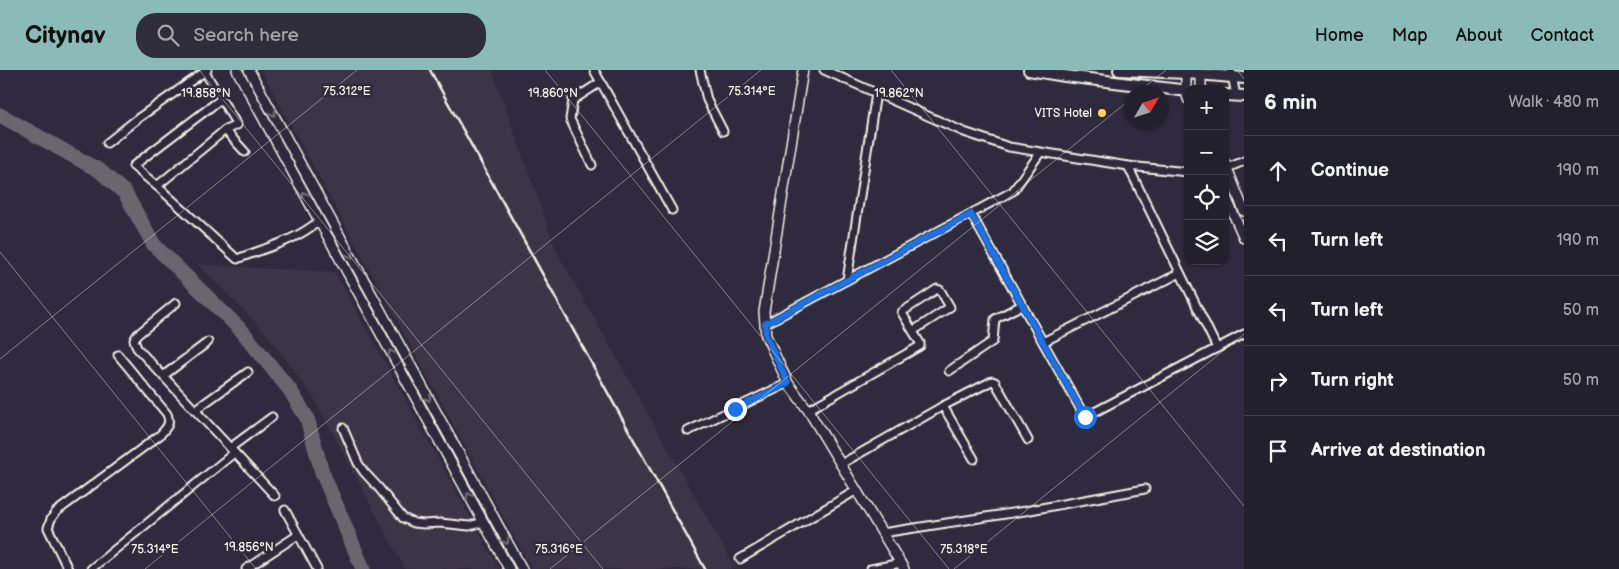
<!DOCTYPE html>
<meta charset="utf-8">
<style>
body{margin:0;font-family:"Balsamiq Sans",sans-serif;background:#2f2d3a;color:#f1f3f6}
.controls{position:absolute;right:15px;top:15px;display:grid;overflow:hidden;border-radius:10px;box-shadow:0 1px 4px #0004}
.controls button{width:45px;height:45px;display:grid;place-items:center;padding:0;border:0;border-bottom:1px solid #403e4a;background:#23202e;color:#f1f3f6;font:25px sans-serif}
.compass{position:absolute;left:1124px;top:15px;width:45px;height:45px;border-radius:50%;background:#23202e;box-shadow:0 1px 4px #0004;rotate:51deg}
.stop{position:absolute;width:15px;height:15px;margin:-11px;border:4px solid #1a73e8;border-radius:50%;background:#fff}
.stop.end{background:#1a73e8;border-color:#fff;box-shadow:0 1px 5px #0008}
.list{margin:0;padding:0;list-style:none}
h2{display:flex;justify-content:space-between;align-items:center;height:65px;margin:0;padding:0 20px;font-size:21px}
h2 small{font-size:16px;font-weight:400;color:#a3a3aa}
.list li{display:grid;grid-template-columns:32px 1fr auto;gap:15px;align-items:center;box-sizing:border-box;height:70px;padding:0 20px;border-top:1px solid #403e4a}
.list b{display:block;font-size:19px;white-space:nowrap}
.list em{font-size:16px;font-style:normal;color:#a3a3aa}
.icon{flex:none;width:28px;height:28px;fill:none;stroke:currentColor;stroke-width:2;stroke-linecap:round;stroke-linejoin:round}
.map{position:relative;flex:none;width:1244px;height:499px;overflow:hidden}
header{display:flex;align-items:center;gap:30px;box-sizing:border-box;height:70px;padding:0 25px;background:#8bbbb9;color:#111}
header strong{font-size:24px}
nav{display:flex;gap:28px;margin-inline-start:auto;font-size:18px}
.search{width:350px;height:45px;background:#2f2d3a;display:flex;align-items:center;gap:12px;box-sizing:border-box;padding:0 18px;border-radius:20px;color:#a3a3aa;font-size:19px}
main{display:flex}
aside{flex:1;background:#23202e}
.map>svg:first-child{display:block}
.built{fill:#3b3647}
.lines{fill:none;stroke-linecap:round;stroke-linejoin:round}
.river{stroke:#6a6670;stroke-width:15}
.minor-casing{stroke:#f4f1e8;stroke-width:11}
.tertiary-casing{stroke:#f4f1e8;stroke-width:12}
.secondary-casing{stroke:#f4f1e8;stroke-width:14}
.minor{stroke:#2f2a3d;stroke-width:7}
.tertiary{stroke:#2f2a3d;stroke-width:9}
.secondary{stroke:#2f2a3d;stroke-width:10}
.rail{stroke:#f4f1e8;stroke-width:2.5}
.oneway{stroke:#747079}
.route{stroke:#1a73e8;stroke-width:6}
.ticks{fill:none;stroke:#f4f1e8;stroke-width:1;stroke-opacity:0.45}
.poi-dot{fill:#ffd166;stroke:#2f2a3d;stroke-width:2}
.labels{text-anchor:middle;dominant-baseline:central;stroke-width:5;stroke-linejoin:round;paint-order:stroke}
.poi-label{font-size:12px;fill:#f4f1e8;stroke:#2f2a3d;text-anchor:end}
.ticks-label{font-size:12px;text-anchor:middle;fill:#f4f1e8;stroke:#2f2a3d;stroke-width:5;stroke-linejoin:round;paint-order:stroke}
</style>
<header>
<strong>Citynav</strong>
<div class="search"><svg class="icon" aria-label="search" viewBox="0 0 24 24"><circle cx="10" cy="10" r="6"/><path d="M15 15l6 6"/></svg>Search here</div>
<nav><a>Home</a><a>Map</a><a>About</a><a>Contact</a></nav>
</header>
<main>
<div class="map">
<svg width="1244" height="499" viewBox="0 0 1244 499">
<rect width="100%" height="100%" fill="#2f2a3d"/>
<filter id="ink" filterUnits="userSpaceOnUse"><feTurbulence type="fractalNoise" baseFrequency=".02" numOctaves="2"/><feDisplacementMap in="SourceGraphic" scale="10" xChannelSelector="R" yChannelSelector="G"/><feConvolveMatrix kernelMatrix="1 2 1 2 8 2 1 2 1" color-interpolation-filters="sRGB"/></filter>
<g filter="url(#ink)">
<g class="built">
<path d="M261 0H492L557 182 736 499H532Z"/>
<path d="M199 195 335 202 499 499H405L314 328 265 262Z"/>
</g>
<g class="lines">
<path class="river" d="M0 45 100 101 125 123 154 175 242 261 290 320 307 348 322 402 363 499"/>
<g class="minor-casing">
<g id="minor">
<path d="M594 0 672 140"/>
<path d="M700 0 707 30 723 61"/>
<path d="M824 0 964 62 1009 77 1128 96 1217 278"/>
<path d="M1231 0 1236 26"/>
<path d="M205 2 237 55 225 60 157 116 237 189C268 177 293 172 319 151"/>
<path d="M225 60 245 82"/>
<path d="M107 73 137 49 207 0"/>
<path d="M592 95 570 49 573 30 601 12"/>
<path d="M1128 96 1188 102"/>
<path d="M1225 99 1244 91"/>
<path d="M157 116 133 96 221 29"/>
<path d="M971 144 1085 347 1244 264"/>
<path d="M847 210 876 23"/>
<path d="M176 233 137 265 134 270 137 278 275 426"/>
<path d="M765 254 1013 121 1040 83"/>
<path d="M1043 272 1180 203"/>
<path d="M949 301 993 271 995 249 1022 235"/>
<path d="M163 306 208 272"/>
<path d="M943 336 974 389"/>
<path d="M195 340 248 302"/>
<path d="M808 340 920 276V273L902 243V242L937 219 940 220 950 237 913 261"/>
<path d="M343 358 358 393 364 402 378 417 403 448 414 453 424 454 440 453 469 456 484 452"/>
<path d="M688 361 788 313"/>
<path d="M230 378 272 347"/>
<path d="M841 394 943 336 992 311 995 312 1028 370"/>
<path d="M285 440 317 499"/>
<path d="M882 463 1025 441 1145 419"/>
<path d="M740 489 857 420"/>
<path d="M68 499 48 458 51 449 56 442 160 365C167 357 171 354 167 344L118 285"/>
<path d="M91 499 234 383"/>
<path d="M246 499 298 465"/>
<path d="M871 499 901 493"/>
</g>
</g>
<g class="tertiary-casing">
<g id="tertiary">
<path d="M237 0 509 499"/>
<path d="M249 0 522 499"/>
<path d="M803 0 764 242 766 266 788 313 808 340 904 499"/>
<path d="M1186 3V21L1188 29"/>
<path d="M1201 4V19"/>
<path d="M1225 93 1244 141"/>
<path d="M1225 125 1244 168"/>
</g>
</g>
<g class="secondary-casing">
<g id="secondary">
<path d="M1029 0 1065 6 1188 21"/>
<path d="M1119 0 1186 3 1244 8"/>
<path d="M1225 25 1244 26"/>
</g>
</g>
<use href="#minor" class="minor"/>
<use href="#tertiary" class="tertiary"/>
<use href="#secondary" class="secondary"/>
<path class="rail" d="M430 0 705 499"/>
</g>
<defs><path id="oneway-chevron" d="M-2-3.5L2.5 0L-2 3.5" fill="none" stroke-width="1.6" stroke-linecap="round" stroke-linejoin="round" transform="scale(1.25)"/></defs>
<g class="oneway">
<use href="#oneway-chevron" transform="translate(273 43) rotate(61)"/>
<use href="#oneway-chevron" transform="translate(305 125) rotate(-119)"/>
<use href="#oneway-chevron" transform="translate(351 185) rotate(61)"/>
<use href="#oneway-chevron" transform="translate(391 283) rotate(-119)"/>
<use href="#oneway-chevron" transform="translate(428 328) rotate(61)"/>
<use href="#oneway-chevron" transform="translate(469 426) rotate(-119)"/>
<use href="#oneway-chevron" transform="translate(506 471) rotate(61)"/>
</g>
</g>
<g class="lines" filter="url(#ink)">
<path class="route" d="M735 339 788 313 766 266 765 254 971 144 1085 347"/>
</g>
<path class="ticks" d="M199 0 603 499M545 0 949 499M891 0 1244 436M1237 0 1244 9M1138 22 1166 0M0 182 256 499M0 289 357 0M145 499 761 0M550 499 1132 28M954 499 1244 264"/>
<circle class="poi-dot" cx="1102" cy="43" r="5"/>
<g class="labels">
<g class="poi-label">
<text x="1092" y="43">VITS Hotel</text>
</g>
</g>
<g class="ticks-label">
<text x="347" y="25">75.312°E</text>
<text x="752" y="25">75.314°E</text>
<text x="206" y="27">19.858°N</text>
<text x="553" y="27">19.860°N</text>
<text x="899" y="27">19.862°N</text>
<text x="249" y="481">19.856°N</text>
<text x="155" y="483">75.314°E</text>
<text x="559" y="483">75.316°E</text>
<text x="964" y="483">75.318°E</text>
</g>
</svg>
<div class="controls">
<button>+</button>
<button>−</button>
<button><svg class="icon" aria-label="locate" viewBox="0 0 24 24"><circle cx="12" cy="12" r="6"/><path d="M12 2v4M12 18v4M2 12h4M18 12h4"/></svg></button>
<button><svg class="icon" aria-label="layers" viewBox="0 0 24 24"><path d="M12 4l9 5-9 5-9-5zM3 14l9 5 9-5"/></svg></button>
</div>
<svg class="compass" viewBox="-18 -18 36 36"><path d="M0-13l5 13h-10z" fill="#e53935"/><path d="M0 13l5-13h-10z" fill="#a3a3aa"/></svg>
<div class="stop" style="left:1085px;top:347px"></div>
<div class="stop end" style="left:735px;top:339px"></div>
</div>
<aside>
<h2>6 min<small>Walk · 480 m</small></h2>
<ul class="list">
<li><svg class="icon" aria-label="ahead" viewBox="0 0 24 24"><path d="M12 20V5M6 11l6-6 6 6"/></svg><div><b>Continue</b></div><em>190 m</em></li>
<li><svg class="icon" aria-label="left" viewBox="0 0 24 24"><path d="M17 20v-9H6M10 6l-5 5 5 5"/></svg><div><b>Turn left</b></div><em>190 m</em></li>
<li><svg class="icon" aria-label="left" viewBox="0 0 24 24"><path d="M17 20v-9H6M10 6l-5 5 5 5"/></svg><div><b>Turn left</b></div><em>50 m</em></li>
<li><svg class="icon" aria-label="right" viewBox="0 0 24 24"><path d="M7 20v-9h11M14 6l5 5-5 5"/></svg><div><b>Turn right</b></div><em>50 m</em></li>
<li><svg class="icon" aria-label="arrive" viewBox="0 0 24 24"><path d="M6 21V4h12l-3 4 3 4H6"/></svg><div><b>Arrive at destination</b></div></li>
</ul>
</aside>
</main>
